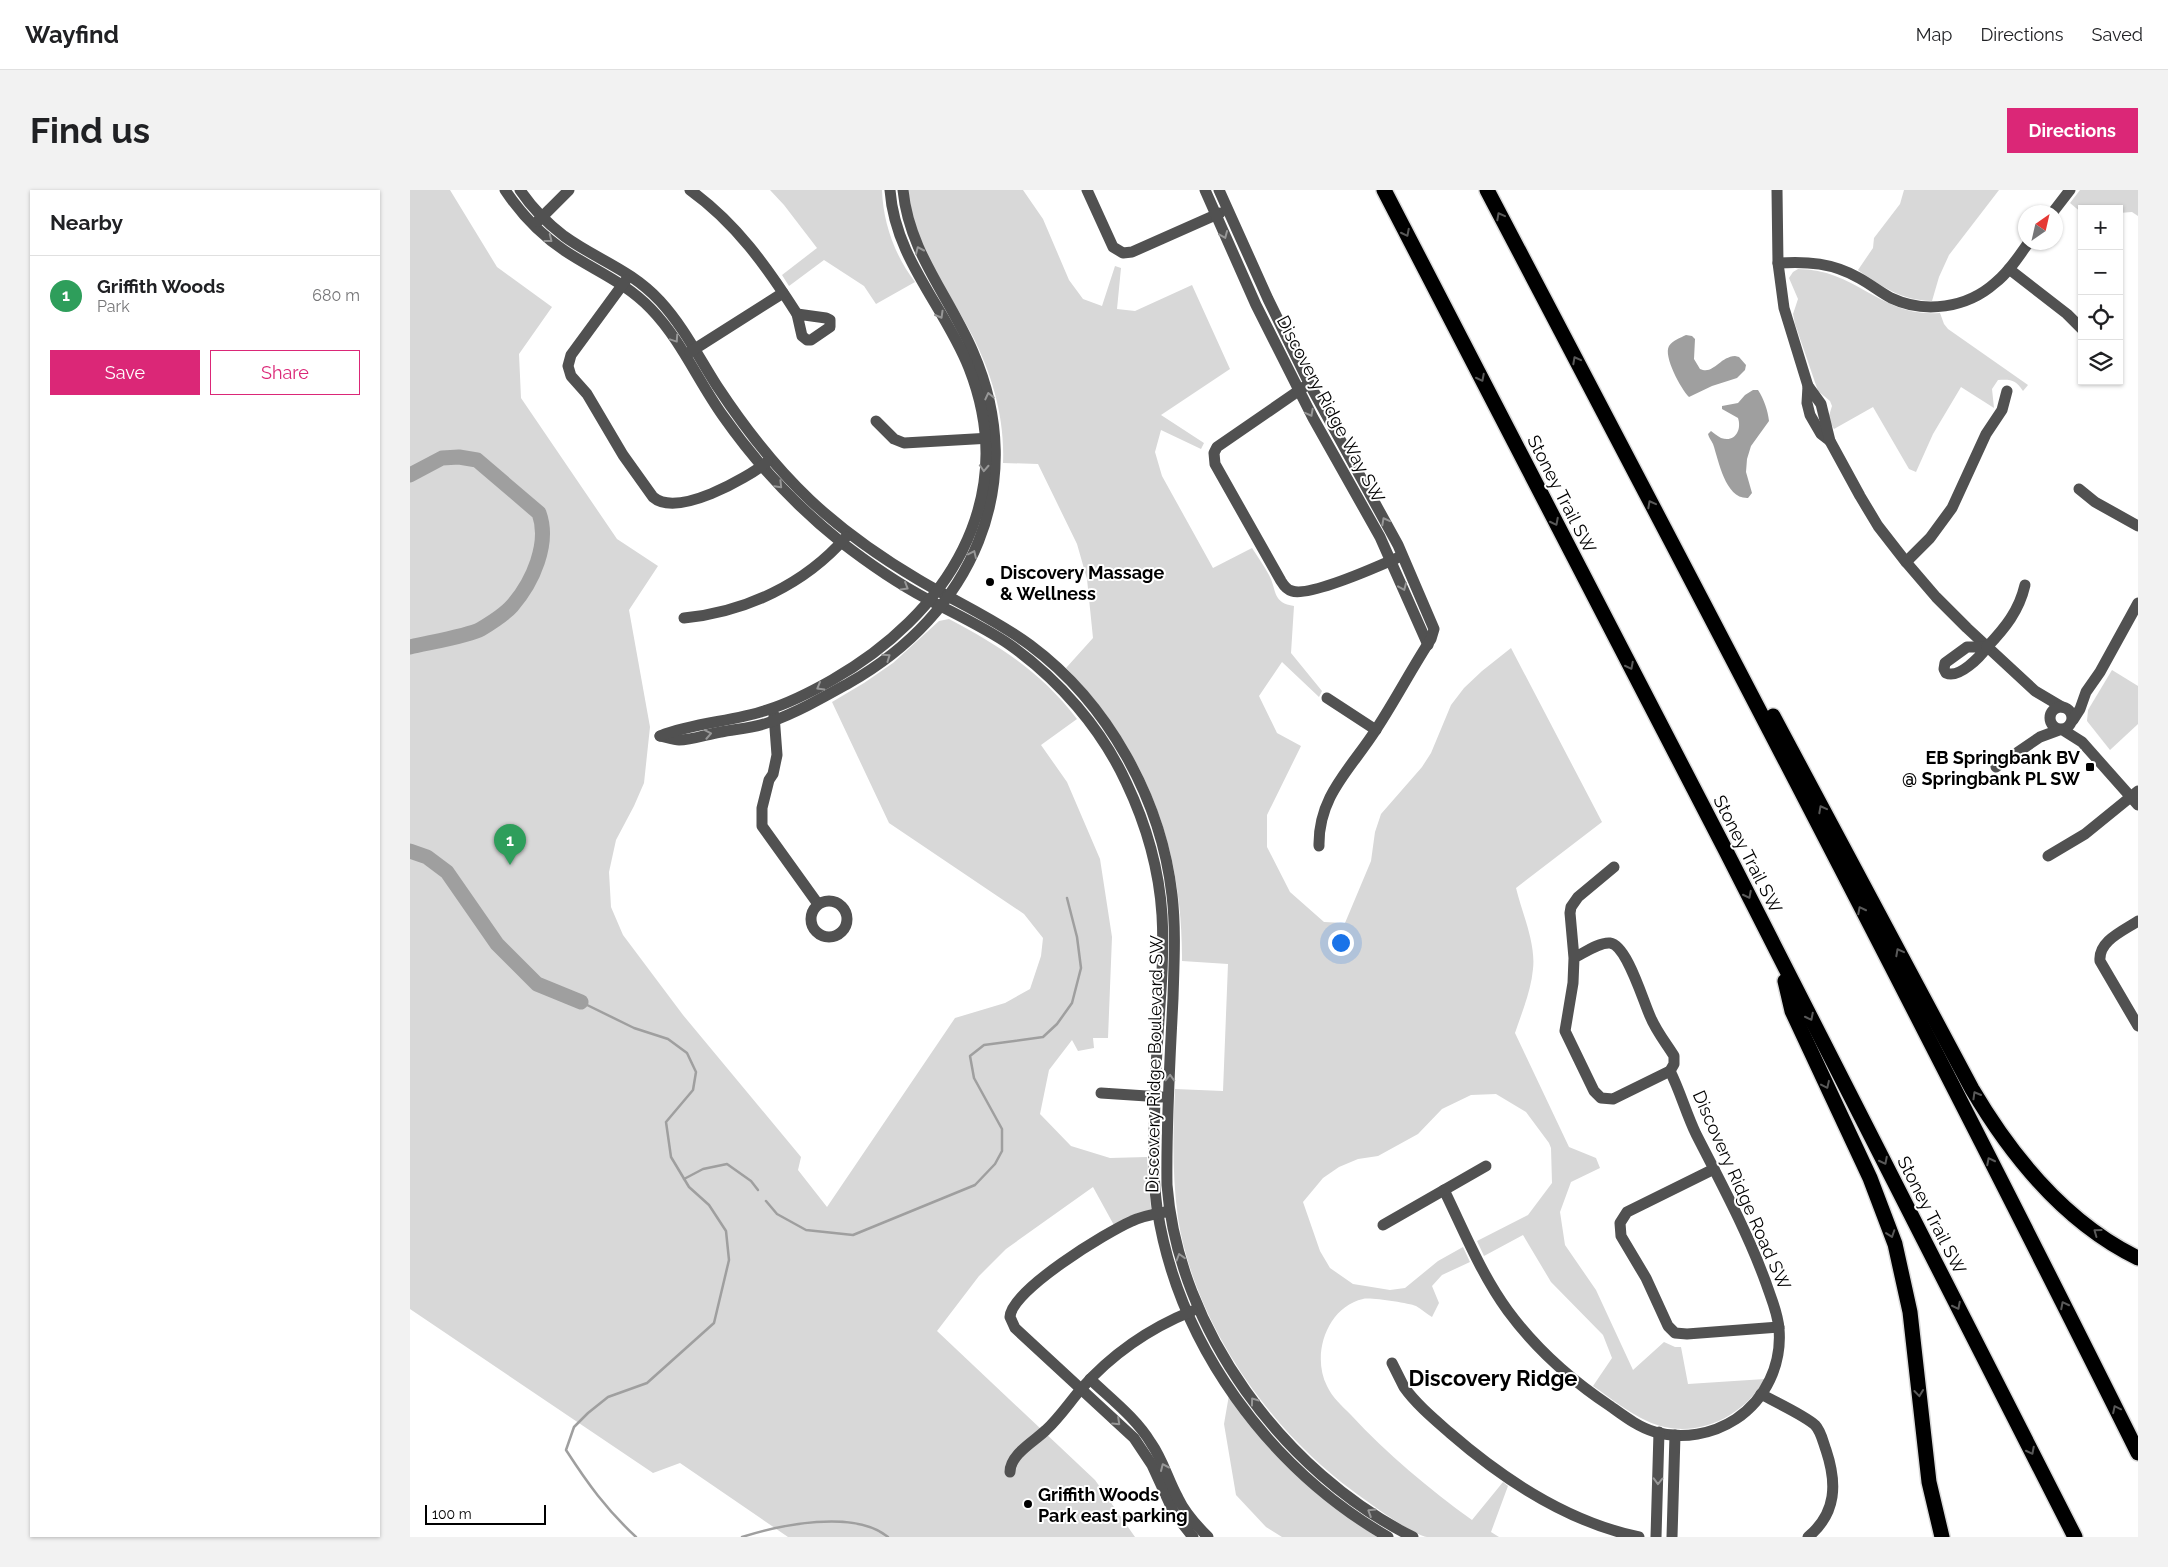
<!DOCTYPE html>
<meta charset="utf-8">
<style>
body{margin:0;font-family:Raleway,sans-serif;background:#f2f2f2;color:#202124}
.controls{position:absolute;right:15px;top:15px;display:grid;overflow:hidden;border-radius:0px;box-shadow:0 1px 4px #0004}
.controls button{width:45px;height:45px;display:grid;place-items:center;padding:0;border:0;border-bottom:1px solid #e0e0e0;background:#fff;color:#202124;font:25px sans-serif}
.compass{position:absolute;left:1608px;top:15px;width:45px;height:45px;border-radius:50%;background:#fff;box-shadow:0 1px 4px #0004;rotate:34deg}
.scale{position:absolute;left:15px;bottom:12px;width:121px;box-sizing:border-box;padding-left:5px;border:2px solid #000;border-top:0;font-size:14px;line-height:18px;white-space:nowrap;color:#000;-webkit-text-stroke:4px #fff;paint-order:stroke}
.you{position:absolute;left:930px;top:752px;width:18px;height:18px;margin:-12px;border:4px solid #fff;border-radius:50%;background:#1a73e8;box-shadow:0 0 0 8px #1a73e833}
.badge{display:grid;place-items:center;width:32px;height:32px;border-radius:50%;background:#db2777;color:#fff;font-size:16px;font-weight:700}
.pin{position:absolute;translate:-50% -41px;filter:drop-shadow(0 1px 2px #0008)}
.pin::after{content:'';position:absolute;top:26px;width:18px;height:15px;background:inherit;clip-path:polygon(0 0,100% 0,50% 100%)}
.list{margin:0;padding:0;list-style:none}
h2{display:flex;justify-content:space-between;align-items:center;height:65px;margin:0;padding:0 20px;font-size:21px}
h2 small{font-size:16px;font-weight:400;color:#757577}
.list li{display:grid;grid-template-columns:32px 1fr auto;gap:15px;align-items:center;box-sizing:border-box;height:80px;padding:0 20px;border-top:1px solid #e0e0e0}
.list b{display:block;font-size:19px;white-space:nowrap}
.list p{margin:0;font-size:16px;white-space:nowrap;color:#757577}
.list em{font-size:16px;font-style:normal;color:#757577}
.actions{display:flex;gap:10px;padding:15px 20px}
.actions a{flex:1;padding:11px 0;border:1px solid #db2777;border-radius:0px;text-align:center;font-size:18px;color:#db2777}
.actions .main{background:#db2777;color:#fff}
.icon{flex:none;width:28px;height:28px;fill:none;stroke:currentColor;stroke-width:2;stroke-linecap:round;stroke-linejoin:round}
.map{position:relative;flex:none;width:1728px;height:1347px;overflow:hidden;border-radius:0px}
header{display:flex;align-items:center;gap:30px;box-sizing:border-box;height:70px;padding:0 25px;background:#fff;border-bottom:1px solid #e0e0e0}
header strong{font-size:24px}
nav{display:flex;gap:28px;margin-inline-start:auto;font-size:18px}
.intro{display:flex;align-items:center;justify-content:space-between;box-sizing:border-box;height:120px;padding:0 30px}
h1{margin:0;font-size:35px}
.button{padding:12px 22px;border-radius:0px;background:#db2777;color:#fff;font-size:18px;font-weight:700}
main{display:flex;gap:30px;padding:0 30px}
aside{flex:1;background:#fff;border-radius:0px;box-shadow:0 1px 4px #0004}
.map>svg:first-child{display:block}
.green{fill:#d8d8d8}
.water{fill:#9f9f9f}
.lines{fill:none;stroke-linecap:round;stroke-linejoin:round}
.stream{stroke:#9f9f9f;stroke-width:2.5}
.river{stroke:#9f9f9f;stroke-width:15}
.highway-casing{stroke:#dbdbdb;stroke-width:18}
.minor{stroke:#515151;stroke-width:11}
.highway{stroke:#000;stroke-width:15}
.oneway{stroke:#595959}
.oneway2{stroke:#979797}
.poi-dot{fill:#000;stroke:#fff;stroke-width:2}
.labels{text-anchor:middle;dominant-baseline:central;stroke-width:4;stroke-linejoin:round;paint-order:stroke}
.street-label{font-size:18px;fill:#000;stroke:#fff}
.poi-label{font-size:18px;font-weight:bold;fill:#000;stroke:#fff;text-anchor:start}
.district-label{font-size:22px;font-weight:bold;fill:#000;stroke:#fff}
</style>
<header>
<strong>Wayfind</strong>
<nav><a>Map</a><a>Directions</a><a>Saved</a></nav>
</header>
<div class="intro"><h1>Find us</h1><a class="button">Directions</a></div>
<main>
<aside>
<h2>Nearby<small></small></h2>
<ul class="list">
<li><span class="badge" style="background:#2e9e5b">1</span><div><b>Griffith Woods</b><p>Park</p></div><em>680 m</em></li>
</ul>
<div class="actions"><a class="main">Save</a><a>Share</a></div>
</aside>
<div class="map">
<svg width="1728" height="1347" viewBox="0 0 1728 1347">
<rect width="100%" height="100%" fill="#fff"/>
<g class="green">
<path d="M0 0H40L87 77 142 117 109 164 111 208 207 349 248 376 219 420 240 537 234 593 224 616 206 650 199 682 201 717 213 745 273 825 391 967 388 980 417 1017 545 828 595 813 620 799 631 766 633 748 614 724 479 633 422 512 454 493 483 473 529 431 539 429C590 456 631 482 667 529L631 555 657 592 690 669 702 747 698 848H683L684 858 668 861 662 850 639 880 630 924 661 956 700 968 737 967 741 1019 705 1037 683 997 596 1059 569 1086 527 1141 685 1290 725 1347H378L270 1273 243 1283 0 1119Z"/>
<path d="M360 0H472C473 33 485 66 505 92L466 114 454 96 414 70 379 96 372 85 407 58 374 15Z"/>
<path d="M498 0H613L633 29 659 90 673 109 692 116 705 76 711 78 707 119 725 121 782 95 820 179 751 225 794 253 791 259 751 240 745 262 752 286 803 378 842 358C848 367 854 376 859 385 867 400 862 413 884 416L881 463 912 501 909 507 872 472 849 506 867 543 891 556 857 625V657L880 702 914 732 935 733 961 671 965 642 971 624 1012 577 1021 563 1041 515 1054 498 1072 481 1101 458 1192 632 1106 698C1112 723 1126 753 1123 779 1121 801 1112 822 1105 843L1159 957 1186 968 1190 978 1161 992 1150 1022 1155 1055 1186 1100 1223 1180 1254 1152 1265 1157H1271L1278 1194 1355 1189C1332 1229 1282 1252 1237 1231 1218 1222 1200 1208 1183 1196L1202 1168 1193 1145 1141 1092 1113 1045 1074 1066 1067 1051 1118 1025 1142 993 1141 958 1139 953 1116 922 1086 904 1061 905 1032 919 1008 944 968 966 948 969 929 977 913 988 893 1012 910 1061 920 1078 943 1094 980 1100 995 1098 1028 1071 1053 1057 1060 1072 1032 1085 1022 1096 1029 1113 1022 1127C1017 1124 1011 1119 1006 1116 998 1113 960 1107 953 1109 917 1117 901 1165 917 1196 922 1207 932 1216 941 1225 976 1263 1020 1300 1062 1330L1093 1292 1098 1296 1081 1342 1089 1347C1071 1347 1054 1347 1036 1347 1030 1347 1023 1347 1017 1347 1001 1344 958 1312 943 1301 859 1240 784 1132 768 1028 762 985 763 942 765 899L813 901 818 774 772 771C773 658 736 559 656 478L683 448 677 389 667 354 628 274 593 273C595 228 582 184 562 145 542 106 512 69 502 26 500 18 499 9 498 0Z"/>
<path d="M1494 0H1589L1539 65 1529 87 1522 111C1490 110 1473 97 1448 80L1463 58 1464 48 1490 14Z"/>
<path d="M1670 0H1728V26L1722 22 1709 23V19H1672V23L1660 13Z"/>
<path d="M1388 79C1447 79 1471 128 1530 123L1534 134 1538 139 1618 195 1613 201C1606 190 1601 189 1588 190L1582 199 1584 218 1551 197 1523 244 1506 282 1499 279 1463 217 1424 239 1418 229 1422 216 1420 211 1408 201 1385 134 1383 124 1388 109 1379 88 1383 82Z"/>
<path d="M1702 480 1728 496V534L1700 560 1677 531 1678 520Z"/>
<path d="M819 1205C831 1222 843 1238 856 1254 887 1292 927 1320 967 1347H872L856 1337 826 1305 814 1234Z"/>
</g>
<g class="water">
<path d="M1276 145 1282 146 1285 149 1284 169 1290 179C1304 185 1309 167 1325 166L1329 167 1336 175 1335 180 1327 188 1302 196 1279 207C1271 199 1253 166 1259 156 1263 150 1270 148 1276 145Z"/>
<path d="M1343 200H1348C1354 209 1358 221 1359 231L1341 256 1337 269 1336 282 1342 303 1338 308C1315 309 1309 271 1303 254 1301 250 1299 248 1298 244L1301 241C1304 243 1307 246 1311 248 1325 253 1332 240 1328 228L1312 219V216L1328 213 1335 205Z"/>
</g>
<g class="lines">
<g class="stream">
<path d="M171 812 224 838 258 849 277 863 286 882 283 900 256 932 261 967 279 997 299 1015 316 1041 319 1070 304 1133 237 1193 198 1207 178 1223 164 1237 156 1260C178 1294 196 1319 226 1347"/>
<path d="M274 989 293 979 317 974 341 991 348 1000"/>
<path d="M356 1011 367 1024 396 1040 443 1045 565 995 585 974 592 961V939L564 888 560 866 574 855 633 847 647 834 662 813 671 778 667 747 657 708"/>
<path d="M332 1347C370 1335 444 1319 478 1347"/>
</g>
<g class="river">
<path d="M0 285 32 268 49 267 67 270 129 323C140 353 123 392 102 416 95 424 81 433 71 439 59 446 16 453 0 457"/>
<path d="M0 661 17 667 37 682 87 754 127 794 171 812"/>
</g>
<g class="highway-casing">
<g id="highway">
<path d="M974 0 1316 661 1665 1347"/>
<path d="M1077 0C1297 419 1517 839 1728 1263"/>
<path d="M1363 526 1562 899C1602 967 1656 1033 1728 1068"/>
<path d="M1375 791 1382 821 1460 988 1485 1054 1500 1122 1519 1292 1532 1347"/>
</g>
</g>
<g class="minor">
<path d="M95 0C111 24 131 45 155 61 185 81 215 92 241 119 271 150 288 191 313 226 346 273 386 316 431 352 458 373 487 393 517 409 545 424 574 437 600 455 649 490 691 538 716 592 736 634 749 678 752 725 755 776 748 828 746 880 745 925 741 973 747 1018 768 1155 859 1278 978 1347"/>
<path d="M110 0C122 18 137 33 154 46 187 70 220 79 250 111 273 136 288 166 307 196 334 237 364 276 400 310 433 341 470 367 509 390 546 412 585 429 620 455 698 513 751 609 762 705 766 739 764 774 763 808 760 870 756 933 757 995 768 1139 874 1283 1003 1347"/>
<path d="M280 0C326 33 357 77 387 124"/>
<path d="M677 0 703 57 713 63 722 62 810 23"/>
<path d="M795 0 846 115 903 228 970 347 1018 455"/>
<path d="M809 0 858 109 899 193 988 355 1024 439 1021 449C1002 478 986 509 967 538 942 578 908 605 909 656"/>
<path d="M1367 0 1368 73 1374 118 1398 196 1397 213 1400 225 1411 244 1420 251"/>
<path d="M1643 22 1660 0"/>
<path d="M128 31 159 0"/>
<path d="M1368 73C1397 71 1423 73 1449 88 1460 94 1470 102 1481 108 1515 124 1557 118 1585 93 1599 82 1609 66 1619 52"/>
<path d="M1599 79 1657 124 1672 139"/>
<path d="M216 90 161 165 158 176 161 186 177 204 213 265 243 307C267 328 336 289 357 272"/>
<path d="M387 124 416 128 420 130V137L401 150H397L392 146Z"/>
<path d="M280 162 373 103"/>
<path d="M1398 196 1411 214 1420 251 1450 306 1468 336 1496 372 1526 407 1557 438 1625 501 1652 517"/>
<path d="M894 197 807 257 804 263 805 274 871 391C874 396 877 400 882 401 900 407 969 376 987 368"/>
<path d="M466 231 484 249 494 253 581 248"/>
<path d="M1669 299 1685 312 1728 336"/>
<path d="M1496 372 1520 348 1542 318 1576 244 1592 220 1597 201"/>
<path d="M274 428C336 422 395 394 436 347"/>
<path d="M1557 457H1577C1570 467 1549 489 1536 483L1534 479 1535 473Z"/>
<path d="M1577 457C1595 438 1609 421 1615 395"/>
<path d="M917 508 966 540"/>
<circle cx="1651" cy="528" r="11"/>
<path d="M364 525 367 565 363 584 359 590 352 618V636L408 714"/>
<path d="M1663 530 1670 519 1676 502 1690 482 1728 413"/>
<path d="M1653 540 1672 552 1728 615"/>
<path d="M250 546C256 547 263 550 269 550 282 550 298 544 311 542 326 539 345 538 360 532 388 522 414 507 439 493 561 424 621 295 563 162 539 106 499 62 493 0"/>
<path d="M250 546C285 532 322 532 357 520 379 513 401 502 422 490 536 425 611 311 559 178 535 117 485 69 480 0"/>
<path d="M1586 577 1630 547 1649 540"/>
<path d="M1638 666 1675 644 1728 601"/>
<circle cx="419" cy="729" r="18"/>
<path d="M1728 731C1713 741 1688 751 1690 771L1728 836"/>
<path d="M1164 768C1174 763 1189 752 1200 753 1217 755 1233 811 1240 826 1246 841 1256 853 1264 866V874L1260 881 1203 909 1191 908 1184 901 1155 841 1163 793 1164 768 1160 723 1161 717 1168 707 1204 677"/>
<path d="M691 903 752 907"/>
<path d="M1304 979 1217 1022 1210 1033 1211 1046 1236 1088 1258 1136 1265 1143 1277 1144 1369 1137"/>
<path d="M1034 1000C1054 1041 1071 1084 1098 1121 1126 1159 1161 1190 1200 1216 1214 1226 1228 1237 1245 1242 1273 1250 1303 1244 1326 1229 1356 1209 1372 1174 1369 1139 1368 1123 1361 1108 1356 1093 1337 1041 1311 993 1286 944 1276 923 1270 901 1260 881"/>
<path d="M755 1022C744 1024 732 1026 722 1031 697 1042 601 1100 600 1127L605 1138 724 1248 742 1275 764 1323 783 1347"/>
<path d="M973 1035 1076 976"/>
<path d="M982 1173C986 1181 990 1189 994 1197 1006 1214 1024 1229 1040 1243 1094 1290 1158 1332 1229 1347"/>
<path d="M680 1189C701 1209 726 1228 741 1253 753 1270 758 1290 768 1308 775 1323 787 1336 798 1347"/>
<path d="M1351 1204C1365 1212 1394 1225 1405 1235 1411 1241 1413 1252 1416 1260 1427 1293 1427 1323 1398 1347"/>
<path d="M600 1282C600 1264 625 1251 636 1240 649 1228 659 1213 671 1199 701 1165 740 1138 782 1121"/>
<path d="M1246 1347 1249 1242"/>
<path d="M1262 1347 1265 1245"/>
</g>
<use href="#highway" class="highway"/>
</g>
<defs><path id="oneway-chevron" d="M-2-3.5L2.5 0L-2 3.5" fill="none" stroke-width="1.6" stroke-linecap="round" stroke-linejoin="round" transform="scale(1.25)"/></defs>
<g class="oneway">
<use href="#oneway-chevron" transform="translate(1090 26) rotate(-118)"/>
<use href="#oneway-chevron" transform="translate(996 43) rotate(63)"/>
<use href="#oneway-chevron" transform="translate(1166 170) rotate(-118)"/>
<use href="#oneway-chevron" transform="translate(1071 188) rotate(63)"/>
<use href="#oneway-chevron" transform="translate(1241 314) rotate(-118)"/>
<use href="#oneway-chevron" transform="translate(1145 332) rotate(63)"/>
<use href="#oneway-chevron" transform="translate(1220 476) rotate(63)"/>
<use href="#oneway-chevron" transform="translate(1412 619) rotate(-118)"/>
<use href="#oneway-chevron" transform="translate(1338 705) rotate(63)"/>
<use href="#oneway-chevron" transform="translate(1451 720) rotate(-117)"/>
<use href="#oneway-chevron" transform="translate(1489 762) rotate(-118)"/>
<use href="#oneway-chevron" transform="translate(1400 827) rotate(63)"/>
<use href="#oneway-chevron" transform="translate(1416 895) rotate(65)"/>
<use href="#oneway-chevron" transform="translate(1566 905) rotate(-120)"/>
<use href="#oneway-chevron" transform="translate(1474 971) rotate(63)"/>
<use href="#oneway-chevron" transform="translate(1580 971) rotate(-117)"/>
<use href="#oneway-chevron" transform="translate(1687 1042) rotate(-144)"/>
<use href="#oneway-chevron" transform="translate(1481 1044) rotate(71)"/>
<use href="#oneway-chevron" transform="translate(1654 1115) rotate(-117)"/>
<use href="#oneway-chevron" transform="translate(1547 1116) rotate(63)"/>
<use href="#oneway-chevron" transform="translate(1509 1203) rotate(84)"/>
<use href="#oneway-chevron" transform="translate(1706 1219) rotate(-116)"/>
<use href="#oneway-chevron" transform="translate(1621 1261) rotate(63)"/>
</g>
<g class="oneway2">
<use href="#oneway-chevron" transform="translate(814 45) rotate(67)"/>
<use href="#oneway-chevron" transform="translate(139 49) rotate(38)"/>
<use href="#oneway-chevron" transform="translate(509 60) rotate(-114)"/>
<use href="#oneway-chevron" transform="translate(530 125) rotate(60)"/>
<use href="#oneway-chevron" transform="translate(265 149) rotate(56)"/>
<use href="#oneway-chevron" transform="translate(579 206) rotate(-103)"/>
<use href="#oneway-chevron" transform="translate(900 223) rotate(62)"/>
<use href="#oneway-chevron" transform="translate(574 278) rotate(93)"/>
<use href="#oneway-chevron" transform="translate(369 295) rotate(46)"/>
<use href="#oneway-chevron" transform="translate(975 331) rotate(-118)"/>
<use href="#oneway-chevron" transform="translate(563 364) rotate(-65)"/>
<use href="#oneway-chevron" transform="translate(495 397) rotate(31)"/>
<use href="#oneway-chevron" transform="translate(993 397) rotate(67)"/>
<use href="#oneway-chevron" transform="translate(477 467) rotate(-35)"/>
<use href="#oneway-chevron" transform="translate(410 497) rotate(150)"/>
<use href="#oneway-chevron" transform="translate(298 544) rotate(-11)"/>
<use href="#oneway-chevron" transform="translate(760 888) rotate(-88)"/>
<use href="#oneway-chevron" transform="translate(770 1067) rotate(-107)"/>
<use href="#oneway-chevron" transform="translate(844 1211) rotate(-126)"/>
<use href="#oneway-chevron" transform="translate(707 1232) rotate(43)"/>
<use href="#oneway-chevron" transform="translate(754 1277) rotate(-114)"/>
<use href="#oneway-chevron" transform="translate(1248 1291) rotate(91)"/>
<use href="#oneway-chevron" transform="translate(961 1322) rotate(-148)"/>
</g>
<g class="poi-dot">
<circle cx="580" cy="392" r="5"/>
<rect x="1675" y="572" width="10" height="10" rx="2.5"/>
<circle cx="618" cy="1314" r="5"/>
</g>
<g class="labels">
<g class="street-label">
<text transform="translate(921 219) rotate(62)">Discovery Ridge Way SW</text>
<text transform="translate(1152 304) rotate(63)">Stoney Trail SW</text>
<text transform="translate(1338 664) rotate(63)">Stoney Trail SW</text>
<text transform="translate(744 874) rotate(-89)">Discovery Ridge Boulevard SW</text>
<text transform="translate(1332 1000) rotate(66)">Discovery Ridge Road SW</text>
<text transform="translate(1522 1025) rotate(63)">Stoney Trail SW</text>
</g>
<g class="poi-label">
<text x="590" y="382">Discovery Massage<tspan x="590" dy="21">&amp; Wellness</tspan></text>
<text x="1670" y="567" text-anchor="end">EB Springbank BV<tspan x="1670" dy="21">@ Springbank PL SW</tspan></text>
<text x="628" y="1304">Griffith Woods<tspan x="628" dy="21">Park east parking</tspan></text>
</g>
<g class="district-label">
<text x="1083" y="1188">Discovery Ridge</text>
</g>
</g>
</svg>
<div class="controls">
<button>+</button>
<button>−</button>
<button><svg class="icon" aria-label="locate" viewBox="0 0 24 24"><circle cx="12" cy="12" r="6"/><path d="M12 2v4M12 18v4M2 12h4M18 12h4"/></svg></button>
<button><svg class="icon" aria-label="layers" viewBox="0 0 24 24"><path d="M12 4l9 5-9 5-9-5zM3 14l9 5 9-5"/></svg></button>
</div>
<svg class="compass" viewBox="-18 -18 36 36"><path d="M0-13l5 13h-10z" fill="#e53935"/><path d="M0 13l5-13h-10z" fill="#757577"/></svg>
<div class="scale">100 m</div>
<div class="you"></div>
<div class="pin badge" style="left:100px;top:675px;background:#2e9e5b">1</div>
</div>
</main>
